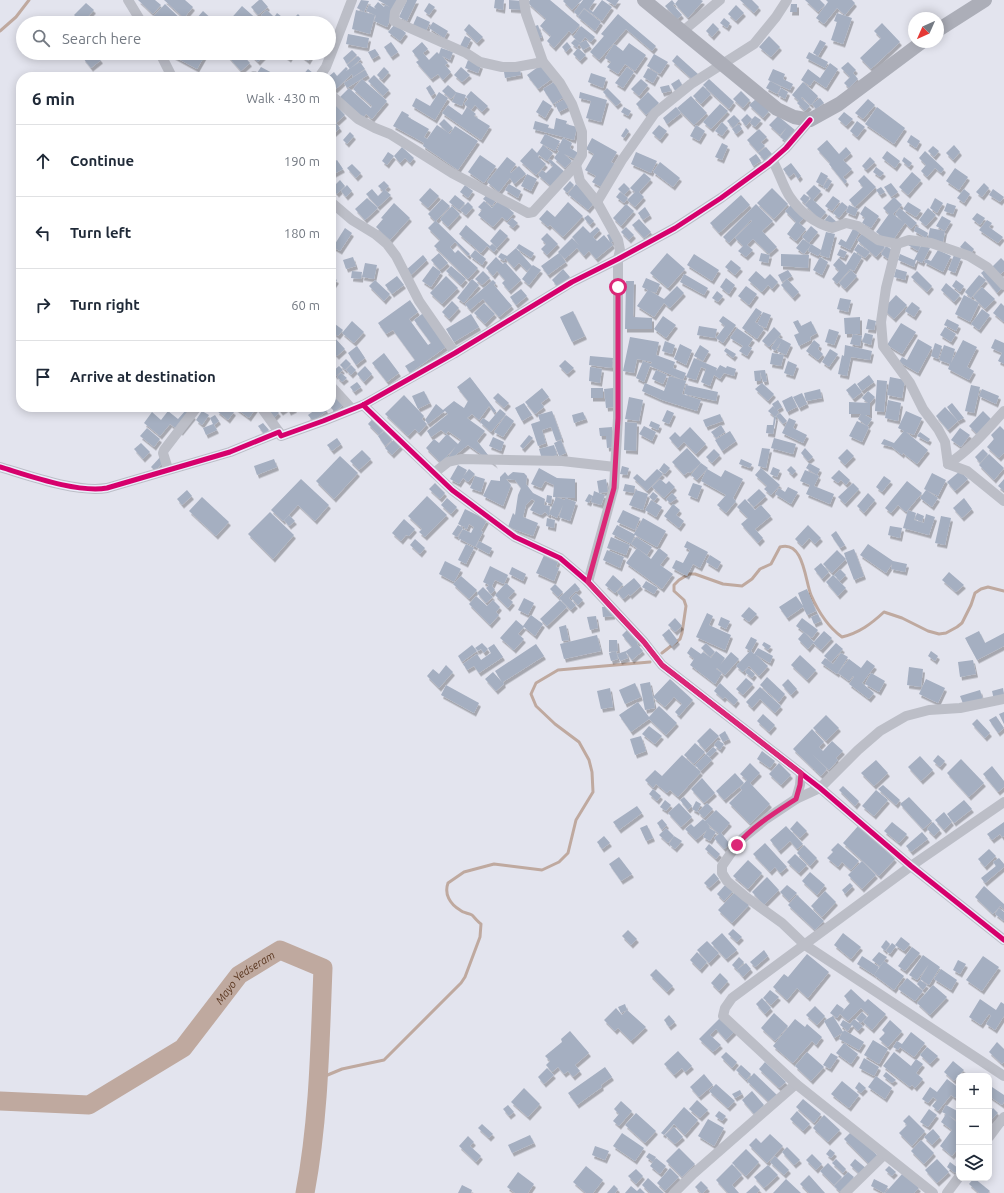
<!DOCTYPE html>
<meta charset="utf-8">
<style>
body{margin:0;font-family:Ubuntu,sans-serif;background:#f6f6f7;color:#1f2937}
.controls{position:absolute;right:12px;bottom:12px;display:grid;overflow:hidden;border-radius:8px;box-shadow:0 2px 10px #0003}
.controls button{width:36px;height:36px;display:grid;place-items:center;padding:0;border:0;border-bottom:1px solid #e0e1e3;background:#fff;color:#1f2937;font:20px sans-serif}
.compass{position:absolute;left:908px;top:12px;width:36px;height:36px;border-radius:50%;background:#fff;box-shadow:0 2px 10px #0003;rotate:225deg}
.stop{position:absolute;width:12px;height:12px;margin:-9px;border:3px solid #db2777;border-radius:50%;background:#fff}
.stop.end{background:#db2777;border-color:#fff;box-shadow:0 1px 4px #0008}
.list{margin:0;padding:0;list-style:none}
h2{display:flex;justify-content:space-between;align-items:center;height:52px;margin:0;padding:0 16px;font-size:17px}
h2 small{font-size:13px;font-weight:400;color:#747a83}
.list li{display:grid;grid-template-columns:26px 1fr auto;gap:12px;align-items:center;box-sizing:border-box;height:72px;padding:0 16px;border-top:1px solid #e0e1e3}
.list b{display:block;font-size:15px;white-space:nowrap}
.list em{font-size:13px;font-style:normal;color:#747a83}
.icon{flex:none;width:22px;height:22px;fill:none;stroke:currentColor;stroke-width:2;stroke-linecap:round;stroke-linejoin:round}
.map{position:relative;flex:none;width:1004px;height:1193px;overflow:hidden}
.search{position:absolute;background:#fff;box-shadow:0 2px 10px #0003;left:16px;top:16px;width:320px;height:44px;display:flex;align-items:center;gap:10px;box-sizing:border-box;padding:0 14px;border-radius:22px;color:#747a83;font-size:15px}
.panel{position:absolute;background:#fff;box-shadow:0 2px 10px #0003;left:16px;top:72px;width:320px;height:340px;border-radius:16px}
.map>svg:first-child{display:block}
.lines{fill:none;stroke-linecap:round;stroke-linejoin:round}
.stream{stroke:#bfa99f;stroke-width:3}
.river{stroke:#bfa99f;stroke-width:19}
.building{fill:#a5afc1;filter:url(#shadow)}
.street{stroke:#bcbec7;stroke-width:10}
.secondary{stroke:#acaeb8;stroke-width:14}
.cycleway-casing{stroke:#ebedfa;stroke-width:8}
.cycleway{stroke:#d6006c;stroke-width:5}
.route{stroke:#db2777;stroke-width:5}
.labels{text-anchor:middle;dominant-baseline:central;stroke-width:3;stroke-linejoin:round;paint-order:stroke}
.water-label{font-size:11px;font-style:italic;fill:#5a361f;stroke:#ebedfa}
</style>
<div class="map">
<svg width="1004" height="1193" viewBox="0 0 1004 1193">
<defs>
<filter id="shadow"><feDropShadow dx="2" dy="3.5" stdDeviation="0" flood-color="#0004"/></filter>
</defs>
<rect width="100%" height="100%" fill="#e3e4ee"/>
<g class="lines">
<g class="stream">
<path d="M0 31 16 17 29 0"/>
<path d="M662 653 680 639 682 633 686 606 684 600 674 591V585L679 580 689 574H695L723 584 742 586 752 579 760 569 771 564 780 547C804 540 805 581 811 595 818 611 828 627 842 637 859 633 871 624 884 612L902 618 928 631 939 634 946 633 957 627 962 623 971 605 975 593 981 589 988 587 1004 591"/>
<path d="M318 1079 342 1069 384 1060 461 983 465 977 480 937 481 924C478 922 475 918 472 915 468 913 463 913 460 910 450 904 444 894 448 883L464 872 494 864 542 870 559 862 568 853 576 820 593 792 592 772 589 760 579 742 555 724 536 706 531 694 536 683 558 670 650 662"/>
</g>
<path class="river" id="s1" d="M0 1101 89 1105 183 1048 239 975 280 950 323 968C320 1043 319 1119 305 1193"/>
</g>
<g class="building">
<path d="M138 0H155L161 5 153 14Z"/>
<path d="M164 0H185L193 7 184 18Z"/>
<path d="M259 0H262L268 7 258 15 251 7Z"/>
<path d="M361 0 369 1 364 12 357 8Z"/>
<path d="M378 0H400L387 27 374 21 376 16 375 15 370 34 352 29 356 10 375 15 366 11 369 5 376 9 374 7 378 2 384 7 385 5 390 7Z"/>
<path d="M407 0H417L407 21 399 17Z"/>
<path d="M495 0H504L503 10 494 8Z"/>
<path d="M509 0 523 1 522 10 509 9Z"/>
<path d="M530 0H550L580 25 572 34 569 31 554 48 547 41 551 36 540 26 546 19 528 3Z"/>
<path d="M564 0H582L572 10 563 1Z"/>
<path d="M583 0H595L589 9 593 12 602 0 612 7 602 21 584 8 578 16 574 12Z"/>
<path d="M606 0H619L615 6Z"/>
<path d="M672 0 675 4 678 0H701L703 1 688 18 675 4 673 5 682 15 677 19 665 6Z"/>
<path d="M740 0H752L759 7 754 13Z"/>
<path d="M805 0H820L825 5 818 12Z"/>
<path d="M826 0H852L855 3 845 15 837 8 824 24 816 18 828 2Z"/>
<path d="M86 3 94 10 82 23 74 15Z"/>
<path d="M429 3 435 7 429 15 424 11Z"/>
<path d="M165 4 185 23H149L148 22Z"/>
<path d="M791 4H797V12H790Z"/>
<path d="M736 5 744 13 736 21 728 14Z"/>
<path d="M242 6 261 23H229L228 22Z"/>
<path d="M584 9 601 22 595 31 578 17Z"/>
<path d="M267 10 274 17 269 23 261 15Z"/>
<path d="M203 11 216 23H200L196 19Z"/>
<path d="M277 13 290 23H270Z"/>
<path d="M837 13 852 18 843 44 831 40 837 22 834 21Z"/>
<path d="M298 14 305 22 304 23H299L294 18Z"/>
<path d="M618 14 656 46 652 51 626 29 599 60 590 52 604 36 601 34Z"/>
<path d="M417 16 430 22 426 31 413 25Z"/>
<path d="M724 18 730 23 727 28 720 23Z"/>
<path d="M433 22 448 31 444 38 429 28Z"/>
<path d="M713 23 719 29 712 37 706 31Z"/>
<path d="M882 23 900 42 871 69 860 58 881 38 874 31Z"/>
<path d="M395 24 406 33 400 41 388 32Z"/>
<path d="M469 24 483 37 477 43 464 30Z"/>
<path d="M538 25 542 37 536 40 532 27Z"/>
<path d="M581 26 595 37 591 42 585 37 580 43 573 37Z"/>
<path d="M348 34 369 38 367 48 346 44Z"/>
<path d="M465 36 471 39 466 49 460 46Z"/>
<path d="M769 36 780 47 771 57 759 47Z"/>
<path d="M575 39 581 44 580 43 586 40 590 46 583 50 579 44 577 48 571 43Z"/>
<path d="M820 40 826 43 818 56 813 53Z"/>
<path d="M391 42 398 52 391 57 384 47Z"/>
<path d="M422 42 428 49 423 53 429 60 437 52 439 54 441 48 453 52 450 60 442 56 448 63 445 65 451 72 443 80 438 74 431 79 416 62 419 60 412 51Z"/>
<path d="M567 42 571 47 566 52 562 47Z"/>
<path d="M629 43 646 55 635 71 625 64 618 74 607 67 611 62 605 58 614 44 623 51Z"/>
<path d="M578 48 586 55 580 61 573 54Z"/>
<path d="M375 49 379 55 372 59 368 52Z"/>
<path d="M352 50 357 55 347 64 343 58Z"/>
<path d="M809 52 828 62 825 68 806 58Z"/>
<path d="M89 53H95L101 60 91 68 83 58Z"/>
<path d="M174 53H209L207 56 205 55 197 69 173 56Z"/>
<path d="M225 53H241L250 63 241 71Z"/>
<path d="M249 53H267L258 62Z"/>
<path d="M281 53H293L289 59Z"/>
<path d="M299 53H313L308 61 299 54Z"/>
<path d="M654 54 668 62 660 74 647 66Z"/>
<path d="M677 55 698 74 693 80 672 61Z"/>
<path d="M358 56 361 59 350 69 347 65Z"/>
<path d="M468 60 481 65 478 73 465 68Z"/>
<path d="M360 62 365 69 353 77 352 74 335 90 331 85V77H328L334 72 337 76 346 67 348 69 346 71Z"/>
<path d="M848 62 856 70 853 73 858 79 849 88 844 83 850 77 841 68Z"/>
<path d="M830 63 838 69 826 88 814 80 810 86 801 80 808 69 820 78Z"/>
<path d="M542 64 553 78 538 89 527 75Z"/>
<path d="M261 67 276 75 275 77H264L257 73Z"/>
<path d="M384 67 389 72 382 80 377 75Z"/>
<path d="M461 67 470 75 462 82 454 75Z"/>
<path d="M627 67 634 72 623 88 615 83Z"/>
<path d="M648 68 658 74 653 83 643 77Z"/>
<path d="M308 69 313 73 309 77H301Z"/>
<path d="M520 69 521 75 505 78 504 72Z"/>
<path d="M773 69 785 74 783 79 793 84 790 90 768 80Z"/>
<path d="M365 70 368 75 347 88 344 83Z"/>
<path d="M591 73 606 78 603 88 588 82Z"/>
<path d="M374 75 389 90 383 96 368 81Z"/>
<path d="M362 79 387 101 372 119 366 114 363 118 340 97 349 88 371 108 372 106 353 89Z"/>
<path d="M641 79 648 85 639 96 631 89Z"/>
<path d="M679 79 683 87 676 92 671 84Z"/>
<path d="M709 79 734 102 729 109 703 85Z"/>
<path d="M770 81 781 87 777 94 766 88Z"/>
<path d="M554 82 564 97 553 104 543 89Z"/>
<path d="M803 82 818 96 811 105 802 97 801 98 810 106 805 111 797 103 799 101 792 95Z"/>
<path d="M430 85 435 93 431 96 426 88Z"/>
<path d="M448 85 456 92 466 95 462 106 452 102 456 93 451 99 442 91Z"/>
<path d="M669 85 671 91 662 93 660 87Z"/>
<path d="M703 86 711 94 701 104 693 96Z"/>
<path d="M607 88 621 102 616 106 603 92Z"/>
<path d="M781 88 788 92 785 99 778 95Z"/>
<path d="M471 91 488 106 482 112 475 105 471 110 464 104 468 99 466 97Z"/>
<path d="M741 91 750 100 743 108 733 99Z"/>
<path d="M439 92 448 98 435 120 412 106 416 98 430 106Z"/>
<path d="M580 92 607 100 601 122 586 118 591 101 579 98Z"/>
<path d="M648 92 659 103 646 115 636 104Z"/>
<path d="M691 96 707 113 694 125 677 108Z"/>
<path d="M820 98 824 103 816 109 812 104Z"/>
<path d="M565 99 569 107 559 112 555 104Z"/>
<path d="M756 99 769 111 763 118 749 105Z"/>
<path d="M868 99 875 105 863 119 855 113Z"/>
<path d="M331 100 345 115 336 123 340 128 331 136Z"/>
<path d="M543 100 552 106 545 118 536 112Z"/>
<path d="M720 104 728 111 711 129 703 122Z"/>
<path d="M448 105 462 115 467 107 476 114 474 116 490 126 481 140 442 113Z"/>
<path d="M624 107 631 111 628 116 621 112Z"/>
<path d="M676 107 681 113 667 124 663 118Z"/>
<path d="M877 107 905 128 894 144 865 124Z"/>
<path d="M402 111 409 115 408 117 429 129 424 137 427 139 437 125 450 134 455 126 478 141 458 170 423 146 424 143 393 126Z"/>
<path d="M844 112 853 119 846 126 838 119Z"/>
<path d="M747 114 752 119 755 116 761 120 755 127 750 123 752 119 746 126 741 120Z"/>
<path d="M734 115 740 121 733 128 727 121Z"/>
<path d="M778 116 795 130 787 142 780 137 787 127 780 135 769 125Z"/>
<path d="M556 118 567 121 566 124 577 127 574 140 533 129 535 121 549 125 548 128 554 129Z"/>
<path d="M444 119 453 128 448 133 439 124Z"/>
<path d="M857 121 865 127 857 137 850 131Z"/>
<path d="M722 122 728 128 722 136 715 131Z"/>
<path d="M739 124 742 129 736 134 732 129Z"/>
<path d="M659 125 667 131 660 140 652 133Z"/>
<path d="M696 125 705 131 699 141 690 136Z"/>
<path d="M626 128 629 131 624 138 621 136Z"/>
<path d="M759 129 767 137 761 142 765 146 758 152 747 140Z"/>
<path d="M350 132 354 136 347 144 343 140Z"/>
<path d="M545 134 560 141 555 151 540 143Z"/>
<path d="M911 135 920 141 916 148 907 142Z"/>
<path d="M563 138 572 143 570 148 580 154 577 160 564 154 572 161 565 168 554 158 559 151 557 150Z"/>
<path d="M592 138 617 152 611 162 617 165 603 188 592 182 596 176 585 170 594 154 586 149Z"/>
<path d="M827 140 839 154 846 147 851 153 843 160 852 169 843 177 847 181 845 184 829 164 830 163 817 149Z"/>
<path d="M722 143 728 146 722 160 715 157Z"/>
<path d="M543 145 553 153 547 161 539 155 538 157 546 164 536 175 520 161 532 148 537 153Z"/>
<path d="M954 145 960 152 953 160 946 153Z"/>
<path d="M933 146 939 151 934 157 928 151Z"/>
<path d="M402 147 414 158 410 163 405 158 400 163 394 156 387 165 382 161 388 152 394 156Z"/>
<path d="M766 147 772 154 765 161 758 153Z"/>
<path d="M887 151 900 161 895 168 882 158Z"/>
<path d="M925 151 944 169 941 173 935 168 927 177 921 171 926 165 919 158Z"/>
<path d="M636 152 657 161 651 173 631 164Z"/>
<path d="M756 154 761 161 753 166 749 159Z"/>
<path d="M480 155 496 166 484 183 468 172Z"/>
<path d="M507 157 516 164 510 172 511 173 519 166 526 174 514 184 510 178 499 192 487 182Z"/>
<path d="M870 157 875 162 866 170 862 166Z"/>
<path d="M904 157 912 163 909 167 902 161Z"/>
<path d="M550 159 566 173 553 188 538 175 542 170 546 173 553 166 548 161Z"/>
<path d="M337 160 343 169 332 175 331 164Z"/>
<path d="M660 162 680 178 673 187 653 172Z"/>
<path d="M791 163 801 176 798 179 794 173 789 177 783 169Z"/>
<path d="M352 164 361 173 356 178 347 168Z"/>
<path d="M876 167 884 173 880 177 873 172Z"/>
<path d="M955 168 968 177 959 190 946 181Z"/>
<path d="M821 172 828 176 823 186 816 182Z"/>
<path d="M912 172 921 180 908 195 899 187Z"/>
<path d="M644 173 651 179 639 192 644 197 635 207 627 200 635 192 630 188Z"/>
<path d="M527 174 537 179 531 191 521 186Z"/>
<path d="M864 175 876 187 855 207 849 200 863 187 858 181Z"/>
<path d="M828 179 832 181 827 189 823 187Z"/>
<path d="M340 180 345 186 337 194 332 188Z"/>
<path d="M384 181 389 186 385 190 391 195 378 207 366 194 372 189 378 196 383 191 378 186Z"/>
<path d="M570 181 574 185 567 193 563 189Z"/>
<path d="M624 183 630 189 624 195 618 189Z"/>
<path d="M891 183 898 192 891 197 884 187Z"/>
<path d="M984 183 989 188 982 197 976 192Z"/>
<path d="M509 184 521 191 518 198 505 190Z"/>
<path d="M576 184 594 203 588 210 568 194Z"/>
<path d="M347 185 352 191 346 197 341 191Z"/>
<path d="M465 185 473 191 468 198 460 192Z"/>
<path d="M814 185 821 191 813 200 826 212 820 219 805 205 811 198 806 193Z"/>
<path d="M881 187 885 192 880 195 876 190Z"/>
<path d="M430 188 439 196 428 208 419 200Z"/>
<path d="M772 188 788 204 774 219 757 203Z"/>
<path d="M964 189 970 194 964 203 957 198Z"/>
<path d="M993 189 1004 197 1000 202 989 195Z"/>
<path d="M620 192 628 198 624 203 616 197Z"/>
<path d="M488 193 496 200 492 206 483 199Z"/>
<path d="M804 194 810 198 805 204 800 199Z"/>
<path d="M455 195 465 203 459 210 449 202Z"/>
<path d="M741 195 750 205 719 233 710 223Z"/>
<path d="M833 196 840 201 832 211 825 206Z"/>
<path d="M894 197 902 205 893 214 903 222 895 214 900 208 917 223 911 229 905 223 891 243 876 232 889 214 883 208Z"/>
<path d="M367 198 378 208 365 220 355 209Z"/>
<path d="M935 198 943 203 937 213 930 208Z"/>
<path d="M442 199 450 206 436 221 470 254 468 256 455 242 450 247 455 253 458 250 478 268 468 279 434 246 440 240 428 228 435 221 428 214Z"/>
<path d="M499 200 514 213 507 221 502 217 493 227 478 215 482 210 478 207 484 201 492 208Z"/>
<path d="M468 202 473 207 466 215 460 210Z"/>
<path d="M568 202 583 216 563 237 550 225 548 227 539 219 547 210 555 217Z"/>
<path d="M842 202 848 207 839 218 833 213Z"/>
<path d="M908 202 921 210 916 217 903 209Z"/>
<path d="M394 203 410 218 390 240 376 227 383 219 381 218Z"/>
<path d="M947 203 956 206 953 214 944 211Z"/>
<path d="M626 204 634 211 621 226 613 218Z"/>
<path d="M756 204 773 221 762 231 777 247 769 254 753 239 747 245 753 250 746 257 738 251 743 246 735 238 752 221 751 220 729 243 723 237Z"/>
<path d="M792 204 805 217 799 223 806 229 796 241 787 234 796 222 785 211Z"/>
<path d="M849 205 858 209 855 216 846 212Z"/>
<path d="M452 206 460 214 448 227 440 219Z"/>
<path d="M865 206 879 216 871 228 862 223 865 218 860 214Z"/>
<path d="M645 207 650 215 643 220 638 213Z"/>
<path d="M928 208 936 215 926 226 919 220Z"/>
<path d="M977 213 985 218 980 225 972 219Z"/>
<path d="M588 215 594 221 590 225 584 218Z"/>
<path d="M829 215 839 224 824 221Z"/>
<path d="M942 216 951 221 945 231 936 226Z"/>
<path d="M512 218 518 223 513 228 507 223Z"/>
<path d="M639 219 651 232 644 238 632 225Z"/>
<path d="M987 220 992 223 989 227 1003 237 998 243 979 230Z"/>
<path d="M466 225 490 246 492 244 497 248 494 252 487 246 481 253 459 234Z"/>
<path d="M583 226 590 233 597 227 600 230 593 237 597 241 604 235 610 242 607 235 614 232 617 240 611 242 613 245 596 259 589 251 584 256 577 248 565 259 560 254 566 262 548 275 541 266 559 253 558 252 572 238 580 246 572 237Z"/>
<path d="M811 226 818 232 809 243 802 237Z"/>
<path d="M916 226 928 233 926 238 914 231Z"/>
<path d="M626 227 634 235 629 240 621 232Z"/>
<path d="M854 227 860 231 850 250 838 244 841 239 846 242Z"/>
<path d="M345 228 352 233 340 251 333 247Z"/>
<path d="M930 228 945 231 943 242 928 238Z"/>
<path d="M500 229 508 236 497 248 490 241Z"/>
<path d="M865 230 885 247 876 257 857 240Z"/>
<path d="M826 232 835 234 829 258 820 255 821 252 818 256 808 251 811 244 821 250Z"/>
<path d="M547 233 558 244 547 255 541 249 546 244 541 239Z"/>
<path d="M803 239 811 245 804 254 796 248Z"/>
<path d="M911 240 921 245 918 251 908 245Z"/>
<path d="M965 241 974 249 970 255 960 247Z"/>
<path d="M519 244 534 253 531 258 516 248Z"/>
<path d="M858 244 870 252 865 258 854 250Z"/>
<path d="M922 244 930 248 922 263 916 260 914 267 898 260 900 254 914 260Z"/>
<path d="M886 246 894 251 888 259 881 254Z"/>
<path d="M516 248 532 266 533 265 541 270 529 285 522 279 532 266 527 271 519 263 514 268 505 258 504 261 498 257 501 253 507 256Z"/>
<path d="M840 249 847 252 844 258 837 255Z"/>
<path d="M475 250 486 259 482 265 470 256Z"/>
<path d="M938 250 951 256 943 272 924 262 926 259 931 261Z"/>
<path d="M854 252 862 257 854 271 850 269 837 284 832 279 839 271 833 265 839 258 846 265Z"/>
<path d="M439 253 448 263 440 270 431 260Z"/>
<path d="M667 253 685 269 668 288 650 273Z"/>
<path d="M761 253 770 255 768 263 759 261Z"/>
<path d="M694 254 719 270 712 281 687 265Z"/>
<path d="M781 254 809 255 808 268 781 266Z"/>
<path d="M423 255 427 260 410 276 405 271Z"/>
<path d="M954 255 961 258 955 273 948 270Z"/>
<path d="M353 257 356 266 346 269 343 260Z"/>
<path d="M496 257 503 264 505 262 521 280 509 291 502 283 505 280 497 271 493 276 486 268Z"/>
<path d="M820 257 828 262 822 275 813 270Z"/>
<path d="M1001 258 1004 261V271L997 277 990 269Z"/>
<path d="M731 260 741 268 735 275 725 267Z"/>
<path d="M365 263 377 265 374 279 362 277Z"/>
<path d="M433 266 441 272 431 287 422 281Z"/>
<path d="M451 266 466 279 461 285 446 271Z"/>
<path d="M987 268 1004 286 997 293 981 273Z"/>
<path d="M563 269 570 277 559 288 552 280Z"/>
<path d="M896 269 907 272 905 280 894 277Z"/>
<path d="M788 270 792 276 782 282 778 275Z"/>
<path d="M851 270 857 276 845 289 839 283Z"/>
<path d="M352 271 362 272 361 279 351 278Z"/>
<path d="M483 271 490 278 482 285 475 279Z"/>
<path d="M756 271 765 279 770 274 778 282 772 289 768 285 762 292 748 280Z"/>
<path d="M917 271 932 286 927 292 911 277Z"/>
<path d="M684 274 708 288 704 295 680 282Z"/>
<path d="M979 275 986 280 971 298 965 292Z"/>
<path d="M331 276 337 280 331 289Z"/>
<path d="M397 276 404 285 392 294 385 285Z"/>
<path d="M446 276 458 288 442 304 430 293Z"/>
<path d="M646 278 660 284 656 293 650 291 664 299 677 286 684 293 670 308 664 303 654 317 637 306 648 290 642 287Z"/>
<path d="M726 278 735 285 729 294 720 287Z"/>
<path d="M472 279 479 285 464 303 457 298Z"/>
<path d="M787 279 799 292 793 298 781 285Z"/>
<path d="M375 280 390 294 384 301 369 286Z"/>
<path d="M493 280 496 283 494 285 512 306 499 317 483 299 470 310 465 304Z"/>
<path d="M956 280 964 286 960 292 952 286Z"/>
<path d="M626 281H634L633 317 652 318V329H625Z"/>
<path d="M946 283 960 295 954 302 941 290Z"/>
<path d="M746 286 757 294 749 305 738 296Z"/>
<path d="M982 287 995 299 985 309 973 297Z"/>
<path d="M521 289 527 296 516 305 510 297Z"/>
<path d="M717 291 723 296 718 302 712 298Z"/>
<path d="M896 295 907 305 894 319 883 309Z"/>
<path d="M964 295 979 303 970 322 955 314Z"/>
<path d="M840 298 851 300 848 312 837 309Z"/>
<path d="M410 300 418 312 409 319 428 345 431 343 414 320 426 311 450 344 410 373 405 366 415 360 393 330 386 334 378 323Z"/>
<path d="M452 301 459 308 449 319 442 312Z"/>
<path d="M912 302 920 308 914 317 905 311Z"/>
<path d="M484 303 495 314 485 324 474 313Z"/>
<path d="M1001 303 1004 306V322L993 313Z"/>
<path d="M756 308 762 312 755 322 764 329 757 339 742 328Z"/>
<path d="M982 309 990 315 979 330 971 324Z"/>
<path d="M573 311 585 336 572 342 560 317Z"/>
<path d="M763 312 771 315 766 328 757 324Z"/>
<path d="M471 314 479 327 454 342 446 329Z"/>
<path d="M663 316 676 325 666 338 654 329Z"/>
<path d="M723 316 736 325 723 343 716 338 725 326 719 321Z"/>
<path d="M860 317V334H853L862 336 860 346 850 344 853 334H845L844 318Z"/>
<path d="M868 319 876 321 874 330 866 329Z"/>
<path d="M947 319 959 325 956 331 944 325Z"/>
<path d="M798 320 801 326 811 321 817 333 810 337 811 340 799 346 794 335 799 333 793 322Z"/>
<path d="M352 321 364 332 354 343 342 333Z"/>
<path d="M901 323 916 332 902 354 887 345Z"/>
<path d="M335 324 343 330 338 336 331 331Z"/>
<path d="M699 326 717 329 715 338 697 335Z"/>
<path d="M774 327 781 334 769 347 762 341Z"/>
<path d="M945 327 956 334 951 342 940 335Z"/>
<path d="M737 328 753 339 748 346 752 348 747 356 739 351 743 346 730 338Z"/>
<path d="M829 329 839 332 834 345 825 342Z"/>
<path d="M865 333 873 335 871 345 862 342Z"/>
<path d="M334 337 345 349 337 356 332 351 335 348 331 344V340Z"/>
<path d="M630 337 659 342 656 355 675 362 673 368 686 373 683 380 650 366 644 382 636 378 643 361 651 364 652 362 637 359 634 373 623 371Z"/>
<path d="M778 337 791 344 786 355 777 351 781 342 775 351 771 348Z"/>
<path d="M918 339 932 347 918 373 899 362 902 357 907 360Z"/>
<path d="M995 339 1004 343V364L998 361 1002 353 991 348Z"/>
<path d="M814 340 820 345 818 349 823 354 818 360 806 351Z"/>
<path d="M963 340 977 347 967 367 974 371 969 380 948 369 950 364 939 360 944 345 955 349 951 363Z"/>
<path d="M665 341 675 345 672 354 662 351Z"/>
<path d="M935 343 942 346 938 359 931 356Z"/>
<path d="M680 344 692 350 686 365 674 359Z"/>
<path d="M700 345 709 351 703 361 694 356Z"/>
<path d="M845 345 872 351 870 360 851 357 847 376 838 374 842 355 844 356Z"/>
<path d="M357 346 365 358 356 365 348 353Z"/>
<path d="M726 348 736 354 733 358 724 351Z"/>
<path d="M830 349 838 354 829 367 822 362Z"/>
<path d="M384 353 399 373 387 382 372 363Z"/>
<path d="M772 353 784 355 781 366 770 364Z"/>
<path d="M590 356 613 358 612 368 589 365Z"/>
<path d="M694 358 717 368 716 371 720 365 726 368 727 366 736 369 734 376 724 373 720 379 714 375 710 386 701 382 706 369 701 367 696 380 686 377Z"/>
<path d="M346 359 351 364 345 370 340 365Z"/>
<path d="M565 360 574 368 567 374 559 366Z"/>
<path d="M788 361 797 365 793 376 784 373Z"/>
<path d="M351 365 356 370 351 375 346 370Z"/>
<path d="M339 366 343 370 336 376 332 372Z"/>
<path d="M365 366 372 374 364 382 357 374Z"/>
<path d="M590 367 602 369 600 383 589 381Z"/>
<path d="M656 370 667 375 663 384 652 379Z"/>
<path d="M765 370 767 381 763 382 760 372 761 381H755L754 371Z"/>
<path d="M341 373 347 378 342 382 337 377Z"/>
<path d="M869 375 874 382 862 391 857 384Z"/>
<path d="M669 376 686 381 682 394 701 400 697 411 662 400 642 391 645 383 664 391Z"/>
<path d="M470 377 496 411 494 413 489 406 479 420 472 414 467 418 485 431 477 441 496 465 468 445 442 466 456 446 441 463 426 448 434 439 439 443 447 434 458 444 461 440 448 431 446 434 441 430 431 437 427 431 448 414 445 411 428 424 425 420 436 404 443 410 454 401 464 408 468 401 457 387Z"/>
<path d="M890 377 905 380 902 398 887 395Z"/>
<path d="M877 380 887 381 884 412 875 411Z"/>
<path d="M357 382 361 387 354 392 350 387Z"/>
<path d="M762 383 774 394 768 401 755 389Z"/>
<path d="M855 383 862 392 853 399 846 390Z"/>
<path d="M686 385 718 392 716 401 684 394Z"/>
<path d="M971 385 980 387 974 413 965 411Z"/>
<path d="M542 388 549 397 541 403 544 407 535 414 525 402Z"/>
<rect x="591" y="388" width="12" height="10"/>
<path d="M613 388 615 407 606 408 604 389Z"/>
<path d="M820 389 822 398 806 401 804 393Z"/>
<path d="M982 389 999 396 996 404 979 396Z"/>
<path d="M331 390 344 404 335 412 331 408Z"/>
<path d="M424 391 430 403 418 409 412 396Z"/>
<path d="M868 391 875 397 870 403V415H865L872 419 867 426 858 419 861 414H849V402L868 403 862 398Z"/>
<path d="M498 393 509 403 504 408 493 398Z"/>
<path d="M802 393 807 404 799 408 793 397Z"/>
<path d="M404 395 424 416 422 419 427 424 419 433 415 429 408 436 385 414Z"/>
<path d="M792 396 797 407 787 412 782 401Z"/>
<path d="M629 397 643 400 639 421 625 419Z"/>
<path d="M778 400 782 407 777 410 779 412 775 417 768 411 773 406 776 410 772 404Z"/>
<path d="M888 400 901 403 898 421 885 418Z"/>
<path d="M524 403 532 415 522 421 515 408Z"/>
<path d="M952 403 964 418 958 421 947 407Z"/>
<path d="M220 407H228L234 412 228 420 217 411Z"/>
<path d="M234 407H255L256 408 249 418Z"/>
<path d="M262 407H273L279 413 273 419Z"/>
<path d="M277 407H294L295 409 289 412 287 408 281 412Z"/>
<path d="M319 407H324L327 411 313 421 308 415Z"/>
<path d="M945 407 958 421 948 430 936 416Z"/>
<path d="M500 409 506 414 491 432 480 422 483 418 489 422Z"/>
<path d="M186 410 194 416 181 432 170 424 160 436 144 423 152 412 161 420 168 411 178 419Z"/>
<path d="M667 410 674 413 669 424 662 421Z"/>
<path d="M202 411 209 415 202 425 196 420Z"/>
<path d="M552 411 562 439 556 441 551 427 542 430 546 443 538 446 531 424 540 421 538 415Z"/>
<path d="M906 411 922 418 914 435 906 432 928 450 917 464 903 453 902 455 892 447 881 444 884 439 894 443 904 431 898 428Z"/>
<path d="M983 411 991 419 977 434 969 426Z"/>
<path d="M583 412 586 419 574 423 572 415Z"/>
<path d="M780 413 787 421 783 424 776 416Z"/>
<path d="M720 414 723 421 706 427 703 420Z"/>
<path d="M215 415 219 421 214 425 217 430 206 435 203 428 213 424 210 418Z"/>
<path d="M376 415 388 426 379 435 368 424Z"/>
<path d="M506 415 514 421 503 437 494 432Z"/>
<path d="M774 417H776L773 434 766 433 767 425H773Z"/>
<path d="M789 418 796 421 793 428 807 435 803 443 782 433Z"/>
<path d="M651 421 660 425 658 430 649 426Z"/>
<path d="M857 421 869 427 862 442 849 436Z"/>
<path d="M625 422 637 423 636 451 624 450Z"/>
<path d="M263 423 269 430 264 434 258 426Z"/>
<path d="M721 425 725 432 716 438 711 432Z"/>
<path d="M644 426 656 432 652 441 639 434Z"/>
<path d="M1000 426 1004 430V453L999 458 987 447 994 439 991 435Z"/>
<path d="M612 427 614 447 607 448 606 436H600L599 428Z"/>
<path d="M690 427 706 444 696 454 684 442 678 448 669 438 675 432 680 437Z"/>
<path d="M147 428 160 439 154 447 140 436Z"/>
<path d="M960 428 970 435 961 447 951 440Z"/>
<path d="M386 430 392 440 385 446 378 436Z"/>
<path d="M730 431 736 441 722 451 715 440Z"/>
<path d="M920 432 930 439 928 442 917 436Z"/>
<path d="M529 435 533 438 523 449 520 446Z"/>
<path d="M493 437 504 442 501 451 489 446Z"/>
<path d="M337 438 341 444 332 451 327 445Z"/>
<path d="M396 438 402 445 392 455 385 448Z"/>
<path d="M774 438 796 444 793 454 771 448Z"/>
<path d="M561 440 566 453 559 456 554 443Z"/>
<path d="M141 443 150 452 143 459 134 449Z"/>
<path d="M554 445 557 455 542 459 539 449Z"/>
<path d="M687 448 701 463 690 473 688 472 684 475 672 462Z"/>
<path d="M762 448 770 449 766 468 758 466Z"/>
<path d="M805 448 813 457 808 461 801 453Z"/>
<path d="M714 449 720 455 712 463 706 457Z"/>
<path d="M847 449 854 456 845 465 838 458Z"/>
<path d="M983 449 988 454 980 463 975 457Z"/>
<path d="M362 450 371 459 359 470 350 461Z"/>
<path d="M989 454 1004 468 994 480 979 465Z"/>
<path d="M162 455 166 459 155 471 151 467Z"/>
<path d="M340 456 358 473 334 499 316 481Z"/>
<path d="M274 459 277 467 257 475 254 466Z"/>
<path d="M741 459 752 464 750 468 739 464Z"/>
<path d="M664 463 670 468 665 474 659 470Z"/>
<path d="M701 463 708 468 707 469 721 477 725 470 743 479 733 498 736 501 726 513 717 505 726 495 701 481 707 469 697 480 691 475Z"/>
<path d="M809 463 820 469 817 475 806 468Z"/>
<path d="M458 465 467 470 463 477 469 469 475 474 468 482 463 478 459 484 450 479Z"/>
<path d="M622 466 629 468 627 475 620 474Z"/>
<path d="M791 466 796 471 792 475 787 470Z"/>
<path d="M773 467 780 470 777 477 770 474Z"/>
<path d="M539 468 557 478 575 479V498L553 497 554 485 545 481 541 488 531 484Z"/>
<path d="M761 468 780 485 771 495 764 489 767 486 755 475Z"/>
<path d="M657 469 663 474 647 491 633 478 637 474 645 481Z"/>
<path d="M805 470 819 476 814 486 834 494 830 504 806 494 810 485 800 481Z"/>
<path d="M839 470 850 480 846 485 841 480 838 483 831 478Z"/>
<path d="M960 471 968 479 955 491 947 482Z"/>
<path d="M505 472 508 476 513 472 524 473 527 476 526 484 533 493 545 499 544 505 550 506 549 516 545 512 541 515 530 510 535 501 532 499 526 505 523 517 538 523 533 536 508 527 513 513 515 515 518 495 521 488 515 480 506 479 511 485 503 506 483 496 491 480 500 481V477Z"/>
<path d="M932 473 946 480 938 496 926 490 938 498 932 507 920 498 926 490 924 489Z"/>
<path d="M475 476 485 479 481 492 470 488Z"/>
<path d="M884 476 891 481 882 492 876 487Z"/>
<path d="M301 479 329 505 315 521 298 505 283 521 271 510Z"/>
<path d="M606 479 608 492 599 493 605 495 601 505 591 502 592 497 589 503 585 501 589 494 593 496 594 491 599 493 597 481Z"/>
<path d="M660 479 666 484 669 481 675 487 664 498 652 487Z"/>
<path d="M1004 479V491L998 486Z"/>
<path d="M907 481 922 493 906 512 898 505 891 513 885 508Z"/>
<path d="M435 483 445 493 440 499 429 489Z"/>
<path d="M693 483 702 486 697 499 688 495Z"/>
<path d="M853 483 859 489 845 504 838 497Z"/>
<path d="M625 484 635 486 634 493 623 491Z"/>
<path d="M788 487 798 492 791 504 775 494 779 488 785 492Z"/>
<path d="M759 489 766 496 754 507 747 500Z"/>
<path d="M187 490 192 496 182 505 177 499Z"/>
<path d="M636 490 648 494 643 510 629 505Z"/>
<path d="M653 492 658 496 654 501 649 497Z"/>
<path d="M672 493 677 498 670 503 666 499Z"/>
<path d="M868 493 875 500 864 513 857 506Z"/>
<path d="M547 495 552 496 551 504 546 502Z"/>
<path d="M427 496 447 515 425 537 419 532 422 529 408 516Z"/>
<path d="M202 497 229 522 216 536 189 511Z"/>
<path d="M556 497 565 500V498L576 502 570 521 559 517 563 505 557 518 549 514Z"/>
<path d="M447 498 457 507 451 514 441 505Z"/>
<path d="M964 498 972 509 962 518 953 508Z"/>
<path d="M745 499 755 510 761 505 771 516 755 529 763 538 758 543 741 524 748 518 737 507Z"/>
<path d="M651 500 662 507 656 517 645 510Z"/>
<path d="M673 504 680 510 676 515 684 521 679 528 664 516Z"/>
<path d="M465 509 487 520 481 531 483 532 475 547 458 538 463 529 471 533 474 527 469 524 467 529 464 528 465 525 464 527 458 524Z"/>
<path d="M623 510 640 518 635 530 617 522Z"/>
<path d="M908 510 916 513 914 520 924 523 926 514 935 517 929 535 903 528Z"/>
<path d="M270 512 294 535 273 559 248 534Z"/>
<path d="M917 513 924 516 922 522 915 519Z"/>
<path d="M289 515 295 521 289 526 284 520Z"/>
<path d="M941 516 951 518 945 545 935 543Z"/>
<path d="M547 518 555 520 554 528 546 526Z"/>
<path d="M643 518 666 531 657 547 635 535 631 544 612 534 617 525 634 534Z"/>
<path d="M404 519 415 529 409 536 406 535 401 541 392 533Z"/>
<path d="M458 525 463 528 457 537 452 534Z"/>
<path d="M808 525 821 538 815 544 809 538 802 546 795 539Z"/>
<path d="M890 526 902 528 900 538 888 535Z"/>
<path d="M836 531 845 545 840 548 831 535Z"/>
<path d="M611 537 630 545 626 555 607 548Z"/>
<path d="M636 537 652 547 647 555 631 544Z"/>
<path d="M415 539 425 548 420 554 410 545Z"/>
<path d="M479 541 492 548 489 554 476 547Z"/>
<path d="M687 541 708 552 700 568 693 564 687 576 672 568 676 560 683 563 690 550 684 547Z"/>
<path d="M466 544 474 548 466 564 458 560Z"/>
<path d="M868 544 893 561 907 564 905 572 891 569 892 564 886 573 860 555Z"/>
<path d="M637 548 651 559 659 548 668 555 660 565 673 574 662 589 626 563Z"/>
<path d="M854 549 864 576 854 580 846 559 832 573 823 564 837 550 846 559 844 553Z"/>
<path d="M607 550 624 557 620 568 603 560Z"/>
<path d="M545 553 559 559 556 567 559 568 554 581 536 573Z"/>
<path d="M710 555 721 562 717 569 706 562Z"/>
<path d="M445 561 461 569 454 582 439 574Z"/>
<path d="M821 563 829 572 822 579 814 569Z"/>
<path d="M490 566 508 575 504 584 495 580 492 586 495 590 491 594 486 588 489 585 483 582Z"/>
<path d="M512 567 526 574 523 581 509 574Z"/>
<path d="M840 569 846 575 840 581 834 575Z"/>
<path d="M949 572 964 585 956 592 942 580Z"/>
<path d="M613 575 623 584 615 593 605 585Z"/>
<path d="M833 575 846 588 838 596 826 582Z"/>
<path d="M461 576 477 590 469 599 453 584Z"/>
<path d="M634 578 641 586 630 596 629 594 623 599 617 592Z"/>
<path d="M646 581 658 588 654 594 642 587Z"/>
<path d="M506 583 515 591 508 598 513 602 508 608 495 595Z"/>
<path d="M575 583 580 589 577 592 576 591 569 598 576 605 571 610 559 598Z"/>
<path d="M555 584 563 592 558 597 550 589Z"/>
<path d="M483 587 493 597 486 603 477 593Z"/>
<path d="M807 589 816 611 807 615 803 607 787 618 779 607 796 596 803 606 798 593Z"/>
<path d="M576 593 583 600 578 605 571 598Z"/>
<path d="M476 596 487 606 493 600 500 607 496 612 499 615 490 625 469 604Z"/>
<path d="M524 598 534 603 528 615 518 610Z"/>
<path d="M560 600 567 607 547 626 540 619Z"/>
<path d="M612 606 613 616 603 617 602 607Z"/>
<path d="M749 607 757 614 749 622 741 616Z"/>
<path d="M707 613 713 616 709 625 731 635 725 650 696 637Z"/>
<path d="M818 614 821 621 814 624 811 617Z"/>
<path d="M531 615 543 624 535 636 524 627 518 634 524 639 514 650 500 638 516 620 523 626Z"/>
<path d="M596 616 598 628 590 630 587 617Z"/>
<path d="M721 617 730 621 726 629 718 625Z"/>
<path d="M675 618 682 626 675 632 668 625Z"/>
<path d="M802 618 818 630 812 638 796 626Z"/>
<path d="M566 625 569 640 562 641 559 627Z"/>
<path d="M628 629 639 642 637 644 643 651 632 660 626 652 628 658 620 661 617 654 626 651 632 647 622 635Z"/>
<path d="M669 629 678 641 672 647 662 635Z"/>
<path d="M824 631 832 638 821 650 813 643 808 649 798 639 804 632 814 642Z"/>
<path d="M979 631 985 643 1004 633V646L977 660 965 638Z"/>
<path d="M597 635 601 651 564 659 560 644Z"/>
<path d="M751 637 757 640 751 651 754 654 758 648 773 656 770 663 756 655 768 666 759 676 749 666 743 672 736 666 750 651 745 648Z"/>
<path d="M609 640H617L618 651 609 652Z"/>
<path d="M764 642 771 646 768 650 762 645Z"/>
<path d="M482 643 488 649 484 653 481 649 478 651 475 648Z"/>
<path d="M706 643 715 652 710 657 701 648Z"/>
<path d="M836 643 843 649 831 662 824 656Z"/>
<path d="M494 644 503 657 479 673 474 666 467 670 463 664 477 654 481 660 491 653 488 648Z"/>
<path d="M536 644 544 656 503 682 504 684 496 691 485 679 493 672 502 682 495 671Z"/>
<path d="M472 645 477 651 462 662 458 656Z"/>
<path d="M691 647 701 654 703 652 711 658 716 651 725 658 720 665 731 652 739 659 725 675 717 668 716 669 722 673 715 684 690 665 694 659 687 653Z"/>
<path d="M616 651 618 659 611 661 609 653Z"/>
<path d="M931 651 938 656 935 661 928 656Z"/>
<path d="M841 653 848 657 837 674 821 663 825 658 833 664Z"/>
<path d="M800 655 816 670 807 680 791 665Z"/>
<path d="M849 659 861 668 867 660 875 666 862 683 874 693 869 699 849 684 854 677 853 676 849 681 838 673Z"/>
<path d="M973 660 976 674 960 677 958 662Z"/>
<path d="M446 665 453 672 439 688 427 676 433 669 439 674Z"/>
<path d="M909 667 923 669 921 687 907 685Z"/>
<path d="M748 668 755 674 752 678 745 672Z"/>
<path d="M871 673 885 681 879 692 865 684Z"/>
<path d="M767 677 785 694 779 702 760 685Z"/>
<path d="M746 678 753 684 743 695 736 689Z"/>
<path d="M670 679 693 700 679 716 675 712 682 704 674 697 665 707 653 697Z"/>
<path d="M788 679 797 689 791 695 782 685Z"/>
<path d="M926 679 945 688 938 703 919 694Z"/>
<path d="M650 682 655 708 645 710 640 684Z"/>
<path d="M635 683 641 697 625 704 619 690Z"/>
<path d="M720 683 738 700 734 705 725 697 723 699 714 691Z"/>
<path d="M446 685 479 703 474 713 441 695Z"/>
<path d="M760 687 781 706 775 713 760 699 752 708 746 702Z"/>
<path d="M610 688 613 707 601 709 597 691Z"/>
<path d="M1003 688 1004 696 994 700 992 691Z"/>
<path d="M980 690 983 700 964 706 960 696Z"/>
<path d="M638 702 649 717 659 706 677 723 666 735 649 719 631 732 619 715Z"/>
<path d="M1004 712V724L999 714Z"/>
<path d="M763 714 775 725 769 732 757 721Z"/>
<path d="M826 715 839 728 826 741 813 728Z"/>
<path d="M996 716 1004 728 998 733 989 720Z"/>
<path d="M977 719 990 733 985 738 972 724Z"/>
<path d="M649 726 662 736 655 744 642 734Z"/>
<path d="M710 728 719 736 705 750 697 741Z"/>
<path d="M812 729 824 742 819 747 823 751 832 741 843 751 836 758 838 760 829 770 812 754 827 769 821 776 793 749Z"/>
<path d="M725 731 729 739 723 742 719 735Z"/>
<path d="M641 736 646 751 635 755 630 739Z"/>
<path d="M718 740 724 744 720 750 714 745Z"/>
<path d="M695 743 705 752 694 764 684 755Z"/>
<path d="M713 747 717 750 710 757 706 754Z"/>
<path d="M762 751 775 761 770 768 757 759Z"/>
<path d="M706 754 712 760 701 771 695 765Z"/>
<path d="M682 755 701 772 678 797 670 790 667 793 656 784 653 788 645 780 655 770 662 776Z"/>
<path d="M938 755 945 761 940 767 933 761Z"/>
<path d="M920 756 933 770 921 781 908 767Z"/>
<path d="M961 759 984 783 969 797 947 773Z"/>
<path d="M876 760 888 773 874 786 861 773Z"/>
<path d="M750 763 760 773 750 783 770 804 750 824 729 803 742 790 740 788 747 780 740 774Z"/>
<path d="M779 763 791 775 781 785 769 774Z"/>
<path d="M992 766 1004 781V787L998 792 983 774Z"/>
<path d="M735 773 744 783 724 800 716 791Z"/>
<path d="M702 778 715 793 704 803 691 789Z"/>
<path d="M883 785 900 800 896 805 878 789Z"/>
<path d="M843 786 859 801 855 806 839 790Z"/>
<path d="M653 789 661 796 657 801 649 794Z"/>
<path d="M876 790 888 800 874 816 862 806Z"/>
<path d="M684 797 692 806 688 810 680 800Z"/>
<path d="M909 797 932 821 923 829 900 804Z"/>
<path d="M665 800 671 805 666 811 660 807Z"/>
<path d="M964 800 972 809 954 823 947 814Z"/>
<path d="M696 801 701 804 697 812 692 809Z"/>
<path d="M679 803 692 817 681 827 668 813Z"/>
<path d="M707 803 713 809 704 818 698 812Z"/>
<path d="M637 806 642 813 619 830 613 822Z"/>
<path d="M716 810 730 823 721 833 730 844 724 849 714 838 719 834 707 823 710 827 709 828 716 832 710 841 703 837 707 830 696 840 685 829 691 824 694 827 703 819 705 821Z"/>
<path d="M944 812 952 822 944 830 935 820Z"/>
<path d="M662 819 667 825 662 830 657 823Z"/>
<path d="M797 821 807 831 800 838 790 829Z"/>
<path d="M892 822 907 834 899 843 884 831Z"/>
<path d="M933 822 940 830 934 836 927 829Z"/>
<path d="M1004 822V836L1002 837 1000 834 992 840 987 834Z"/>
<path d="M647 825 653 838 646 841 640 828Z"/>
<path d="M859 825 895 859 879 876 843 843Z"/>
<path d="M786 826 803 844 797 849 790 841 779 851 770 840Z"/>
<path d="M666 828 674 836 668 843 659 835Z"/>
<path d="M922 832 928 839 911 852 906 846Z"/>
<path d="M604 836 610 843 602 849 597 842Z"/>
<path d="M674 836 682 841 675 849 669 844Z"/>
<path d="M765 843 787 867 780 873 775 867 770 872 753 854Z"/>
<path d="M838 843 859 861 851 870 842 862 838 867 827 858 833 852 831 850Z"/>
<path d="M709 844 720 854 716 859 705 849Z"/>
<path d="M804 845 817 858 810 866 797 853Z"/>
<path d="M989 849 996 856 985 867 978 859Z"/>
<path d="M795 854 807 865 799 873 787 862Z"/>
<path d="M619 857 632 874 621 881 609 864Z"/>
<path d="M999 858 1004 864V867L985 883 981 878 996 866 993 862Z"/>
<path d="M748 860 762 873 748 889 733 876Z"/>
<path d="M862 861 876 875 862 889 848 875Z"/>
<path d="M810 872 825 885 817 895 802 881Z"/>
<path d="M714 873 719 879 709 888 704 883Z"/>
<path d="M767 877 779 890 764 905 752 892Z"/>
<path d="M850 883 853 886 845 894 842 890Z"/>
<path d="M726 884 733 891 724 901 717 894Z"/>
<path d="M787 885 797 893 789 901 780 892Z"/>
<path d="M984 886 1004 904V910L1000 906 1001 905 993 914 975 897Z"/>
<path d="M825 891 836 902 822 917 811 906Z"/>
<path d="M735 892 749 905 732 923 718 910Z"/>
<path d="M797 895 824 921 815 930 788 905Z"/>
<path d="M999 908 1004 912V921L995 914Z"/>
<path d="M733 929 742 937 737 942 728 934Z"/>
<path d="M628 930 637 939 631 945 622 936Z"/>
<path d="M722 933 737 950 726 959 711 943Z"/>
<path d="M843 933 861 947 851 959 834 945Z"/>
<path d="M901 937 910 944 904 951 895 945Z"/>
<path d="M886 940 890 944 885 951 881 947Z"/>
<path d="M707 941 719 953 709 963 697 950Z"/>
<path d="M892 943 896 946 890 954 886 951Z"/>
<path d="M912 947 920 953 905 971 898 966Z"/>
<path d="M764 950 768 956 755 967 750 962Z"/>
<path d="M697 952 707 962 700 970 690 960Z"/>
<path d="M879 952 887 957 880 966 872 960Z"/>
<path d="M807 954 829 972 808 998 797 988 787 1000 773 987 784 974 788 977Z"/>
<path d="M923 955 940 967 929 985 920 979 929 964 917 980 909 975Z"/>
<path d="M862 956 879 967 874 975 857 964Z"/>
<path d="M983 956 999 967 982 991 966 980Z"/>
<path d="M739 957 744 962 737 970 732 965Z"/>
<path d="M958 960 966 964 960 974 953 970Z"/>
<path d="M884 961 904 976 894 990 874 975Z"/>
<path d="M746 963 751 969 743 977 737 970Z"/>
<path d="M656 969 673 986 667 992 650 975Z"/>
<path d="M941 969 957 980 951 990 934 979Z"/>
<path d="M720 973 728 981 719 991 711 983Z"/>
<path d="M907 978 923 991 915 1001 898 989Z"/>
<path d="M920 980 927 985 923 990 917 984Z"/>
<path d="M933 985 947 997 930 1015 917 1003Z"/>
<path d="M851 989 865 1002 868 999 886 1014 872 1030 863 1022 869 1015 861 1008 848 1021 840 1014 837 1018 830 1013 837 1004 844 1009 841 1013 850 1003 844 996Z"/>
<path d="M770 990 779 997 771 1005 763 998Z"/>
<path d="M762 998 771 1008 765 1014 756 1004Z"/>
<path d="M980 999 996 1010 1001 1002 1004 1004V1016L995 1030 986 1024 991 1016 989 1014 981 1025 969 1017Z"/>
<path d="M625 1004 627 1010 646 1027 631 1041 618 1028 615 1031 604 1020 616 1008 622 1015 627 1010 621 1013 618 1007Z"/>
<path d="M815 1006 825 1016 817 1025 806 1015Z"/>
<path d="M862 1012 867 1017 861 1023 856 1019Z"/>
<path d="M774 1013 788 1026 775 1041 761 1028Z"/>
<path d="M669 1015 675 1022 669 1027 664 1020Z"/>
<path d="M833 1016 843 1032 844 1030 864 1042 859 1050 839 1039 842 1033 834 1038 824 1021Z"/>
<path d="M721 1017 735 1031 726 1040 716 1029 710 1035 721 1045 713 1052 699 1039Z"/>
<path d="M795 1019 805 1027 807 1024 822 1037 816 1045 812 1041 793 1063 773 1046Z"/>
<path d="M854 1019 863 1026 858 1031 852 1025 848 1031 840 1025 843 1020 850 1024Z"/>
<path d="M890 1020 902 1031 888 1047 879 1039 885 1033 882 1030Z"/>
<path d="M570 1031 589 1053 575 1065 580 1071 573 1077 568 1071 564 1074 558 1067 552 1072 546 1065 550 1061 545 1056 562 1042 561 1039Z"/>
<path d="M911 1032 925 1043 914 1057 900 1047 898 1050 893 1047 897 1041 902 1044Z"/>
<path d="M873 1040 888 1049 879 1064 864 1055Z"/>
<path d="M997 1042 1004 1049V1062L1002 1064 989 1052Z"/>
<path d="M844 1043 858 1054 851 1064 836 1053Z"/>
<path d="M927 1047 938 1056 930 1064 920 1055Z"/>
<path d="M678 1051 692 1066 685 1072 682 1068 674 1075 664 1064Z"/>
<path d="M726 1052 737 1062 732 1068 721 1057Z"/>
<path d="M807 1052 824 1067 811 1081 795 1066Z"/>
<path d="M894 1052 911 1066 916 1059 923 1064 916 1073 923 1079 915 1088 912 1085 910 1087 883 1066Z"/>
<path d="M831 1053 838 1057 830 1069 823 1065Z"/>
<path d="M864 1058 879 1067 874 1076 859 1068Z"/>
<path d="M953 1061 964 1070 954 1081 944 1072Z"/>
<path d="M765 1062 786 1082 779 1088 759 1069Z"/>
<path d="M741 1065 751 1074 746 1080 736 1070Z"/>
<path d="M605 1067 612 1077 601 1085 602 1087 577 1105 568 1093Z"/>
<path d="M547 1068 554 1075 544 1084 538 1077Z"/>
<path d="M886 1072 896 1080 892 1083 883 1076Z"/>
<path d="M754 1073 777 1095 770 1103 747 1081Z"/>
<path d="M704 1074 713 1085 699 1097 690 1087Z"/>
<path d="M876 1076 892 1088 885 1099 868 1087Z"/>
<path d="M947 1079 959 1088V1093L955 1098 951 1095 938 1111 932 1106 937 1100 933 1097 928 1103 922 1099 930 1087 937 1092Z"/>
<path d="M842 1081 859 1095 849 1108 831 1094Z"/>
<path d="M859 1082 866 1088 861 1093 855 1088Z"/>
<path d="M716 1084 735 1101 728 1108 709 1091Z"/>
<path d="M992 1087 1004 1095V1102L1002 1105 989 1096V1092Z"/>
<path d="M524 1088 540 1104 528 1117 511 1102Z"/>
<path d="M740 1090 742 1094 735 1098 732 1094Z"/>
<path d="M752 1091 764 1105 754 1114 742 1100Z"/>
<path d="M803 1099 821 1114 814 1123 796 1107Z"/>
<path d="M697 1100 708 1110 700 1118 689 1109Z"/>
<path d="M621 1101 632 1111 619 1126 613 1121 619 1114 614 1109Z"/>
<path d="M508 1105 514 1112 509 1116 503 1109Z"/>
<path d="M946 1105 959 1112V1122L948 1115 959 1124V1147L952 1156 940 1146 952 1130 941 1122 946 1114 942 1112Z"/>
<path d="M684 1107 698 1120 685 1135 674 1124 664 1135 661 1133Z"/>
<path d="M993 1108 998 1113 989 1122V1113Z"/>
<path d="M929 1109 937 1115 928 1127 920 1122Z"/>
<path d="M719 1111 726 1116 722 1121 715 1116Z"/>
<path d="M797 1111 810 1124 803 1131 790 1119Z"/>
<path d="M636 1113 656 1131 645 1143 625 1125Z"/>
<path d="M824 1115 840 1130 828 1142 813 1128Z"/>
<path d="M909 1115 925 1131 912 1146 899 1133 907 1125 903 1121Z"/>
<path d="M708 1119 724 1128 714 1146 698 1136Z"/>
<path d="M482 1124 493 1134 489 1138 478 1128Z"/>
<path d="M674 1127 683 1137 675 1144 665 1135Z"/>
<path d="M933 1129 940 1137 932 1145 924 1137Z"/>
<path d="M852 1131 879 1157 871 1166 844 1139Z"/>
<path d="M622 1133 644 1148 635 1161 613 1146Z"/>
<path d="M770 1134 783 1146 767 1163 749 1145 756 1138 761 1143Z"/>
<path d="M530 1135 534 1143 512 1153 508 1145Z"/>
<path d="M468 1136 474 1142 470 1146 481 1156 476 1162 459 1146Z"/>
<path d="M921 1140 934 1153 924 1164 911 1151Z"/>
<path d="M595 1146 609 1151 605 1160 592 1155Z"/>
<path d="M787 1147 800 1160 794 1165 782 1152Z"/>
<path d="M679 1148 695 1164 682 1177 666 1161Z"/>
<path d="M746 1149 759 1162 746 1176 732 1163Z"/>
<path d="M830 1149 835 1153 831 1158 826 1154Z"/>
<path d="M649 1153 656 1157 653 1162 646 1157Z"/>
<path d="M812 1154 822 1164 816 1170 806 1160Z"/>
<path d="M775 1156 789 1170 784 1175 770 1162Z"/>
<path d="M656 1158 666 1166 660 1174 650 1166Z"/>
<path d="M836 1159 846 1169 843 1173 832 1163Z"/>
<path d="M855 1159 867 1169 861 1175 850 1165Z"/>
<path d="M937 1159 949 1172 937 1183 925 1170Z"/>
<path d="M950 1162 958 1168 955 1173 947 1167Z"/>
<path d="M828 1163 842 1177 834 1185 820 1171Z"/>
<path d="M732 1164 742 1175 732 1185 739 1193H728L716 1180Z"/>
<path d="M768 1165 778 1175 764 1188 754 1177Z"/>
<path d="M586 1166 603 1180 593 1193H586L573 1182Z"/>
<path d="M889 1166 896 1172 892 1176 885 1170Z"/>
<path d="M670 1168 679 1177 665 1191 657 1183Z"/>
<path d="M636 1169 643 1176 636 1184 628 1176Z"/>
<path d="M518 1172 534 1184 528 1193H515L507 1187Z"/>
<path d="M848 1172 854 1177 840 1192 834 1186Z"/>
<path d="M903 1173 919 1188 914 1193H885Z"/>
<path d="M809 1175 825 1193H809L800 1184Z"/>
<path d="M648 1178 664 1193H650L642 1185Z"/>
<path d="M974 1178 990 1191 988 1193H979L969 1184Z"/>
<path d="M786 1179 801 1193H773Z"/>
<path d="M874 1179 888 1186 884 1193 871 1186Z"/>
<path d="M701 1181 708 1188 703 1193H701L695 1187Z"/>
<path d="M462 1185 472 1190 471 1193H458Z"/>
<path d="M614 1185 618 1189 615 1193H607Z"/>
<path d="M755 1185 760 1190 757 1193H746Z"/>
<path d="M631 1186 637 1191 640 1188 645 1193H625Z"/>
</g>
<g class="lines">
<g class="street">
<path d="M128 0 142 23"/>
<path d="M402 0 395 12 394 21 466 53 480 62 502 67H516L543 62"/>
<path d="M683 31 720 0"/>
<path d="M160 53 172 77"/>
<path d="M254 76 255 77"/>
<path d="M319 77 326 67 352 0"/>
<path d="M331 95 358 119 375 128 390 134 452 173 528 213 533 212 576 165 582 155V132L572 104 560 83 543 62 526 14 524 0"/>
<path d="M772 160C779 171 783 187 790 197 800 212 815 223 832 228L846 223 858 226 878 240 897 244 909 240 931 243 969 256 987 267 1004 285"/>
<path d="M576 165 580 181 597 202 618 240 620 250 618 259V418L614 487 588 582"/>
<path d="M331 202 352 220 375 234 387 244 396 256 419 301 455 353"/>
<path d="M597 202 622 160 655 113 691 84 754 44 776 17 787 0"/>
<path d="M897 244 886 288 881 322 883 346 910 383 923 409 938 429 945 442 948 464"/>
<path d="M331 386 352 409"/>
<path d="M363 405 452 490 515 537 560 558 588 582 644 642 662 665 820 788 911 866 1004 940"/>
<path d="M261 407 279 432"/>
<path d="M948 464C970 450 987 430 1004 411"/>
<path d="M948 464 967 471 1004 501"/>
<path d="M0 467C30 476 77 493 107 488L230 452 279 432 281 436 323 421 363 405 455 353 572 282 618 259 675 228 721 198 769 163 786 148 810 120"/>
<path d="M168 469 163 453 164 450 197 407"/>
<path d="M434 473 448 462 461 459 562 461 615 467"/>
<path d="M1004 699 960 708 929 710 906 716 880 731 858 750 820 788 796 799 766 819 743 838 731 853 722 866V873L727 881 746 897 782 923 805 945 1004 1076"/>
<path d="M796 799 800 785 801 773"/>
<path d="M989 1137 1004 1117"/>
<path d="M674 1193 693 1174 796 1084"/>
<path d="M845 1193 884 1155"/>
<path d="M933 1193 796 1084 723 1016 725 1008 732 998 911 866 1004 802"/>
<path d="M947 1193 959 1177"/>
</g>
<g class="secondary">
<path d="M644 0 777 109 794 117 810 120 839 104 922 42"/>
<path d="M938 30 985 0"/>
</g>
<g class="cycleway-casing">
<g id="cycleway">
<path d="M363 405 452 490 515 537 560 558 588 582 644 642 662 665 820 788 911 866 1004 940"/>
<path d="M0 467C30 476 77 493 107 488L230 452 279 432 281 436 323 421 363 405 455 353 572 282 618 259 675 228 721 198 769 163 786 148 810 120"/>
</g>
</g>
<use href="#cycleway" class="cycleway"/>
</g>
<g class="lines">
<path class="route" d="M618 287V418L614 488 588 582 644 642 662 665 801 773 800 785 796 799C776 812 753 826 737 845"/>
</g>
<g class="labels">
<g class="water-label">
<text stroke="none"><textPath href="#s1" startOffset="294">Mayo Yedseram</textPath></text>
</g>
</g>
</svg>
<div class="controls">
<button>+</button>
<button>−</button>
<button><svg class="icon" aria-label="layers" viewBox="0 0 24 24"><path d="M12 4l9 5-9 5-9-5zM3 14l9 5 9-5"/></svg></button>
</div>
<svg class="compass" viewBox="-18 -18 36 36"><path d="M0-13l5 13h-10z" fill="#e53935"/><path d="M0 13l5-13h-10z" fill="#747a83"/></svg>
<div class="stop" style="left:618px;top:287px"></div>
<div class="stop end" style="left:737px;top:845px"></div>
<div class="search"><svg class="icon" aria-label="search" viewBox="0 0 24 24"><circle cx="10" cy="10" r="6"/><path d="M15 15l6 6"/></svg>Search here</div>
<section class="panel">
<h2>6 min<small>Walk · 430 m</small></h2>
<ul class="list">
<li><svg class="icon" aria-label="ahead" viewBox="0 0 24 24"><path d="M12 20V5M6 11l6-6 6 6"/></svg><div><b>Continue</b></div><em>190 m</em></li>
<li><svg class="icon" aria-label="left" viewBox="0 0 24 24"><path d="M17 20v-9H6M10 6l-5 5 5 5"/></svg><div><b>Turn left</b></div><em>180 m</em></li>
<li><svg class="icon" aria-label="right" viewBox="0 0 24 24"><path d="M7 20v-9h11M14 6l5 5-5 5"/></svg><div><b>Turn right</b></div><em>60 m</em></li>
<li><svg class="icon" aria-label="arrive" viewBox="0 0 24 24"><path d="M6 21V4h12l-3 4 3 4H6"/></svg><div><b>Arrive at destination</b></div></li>
</ul>
</section>
</div>
